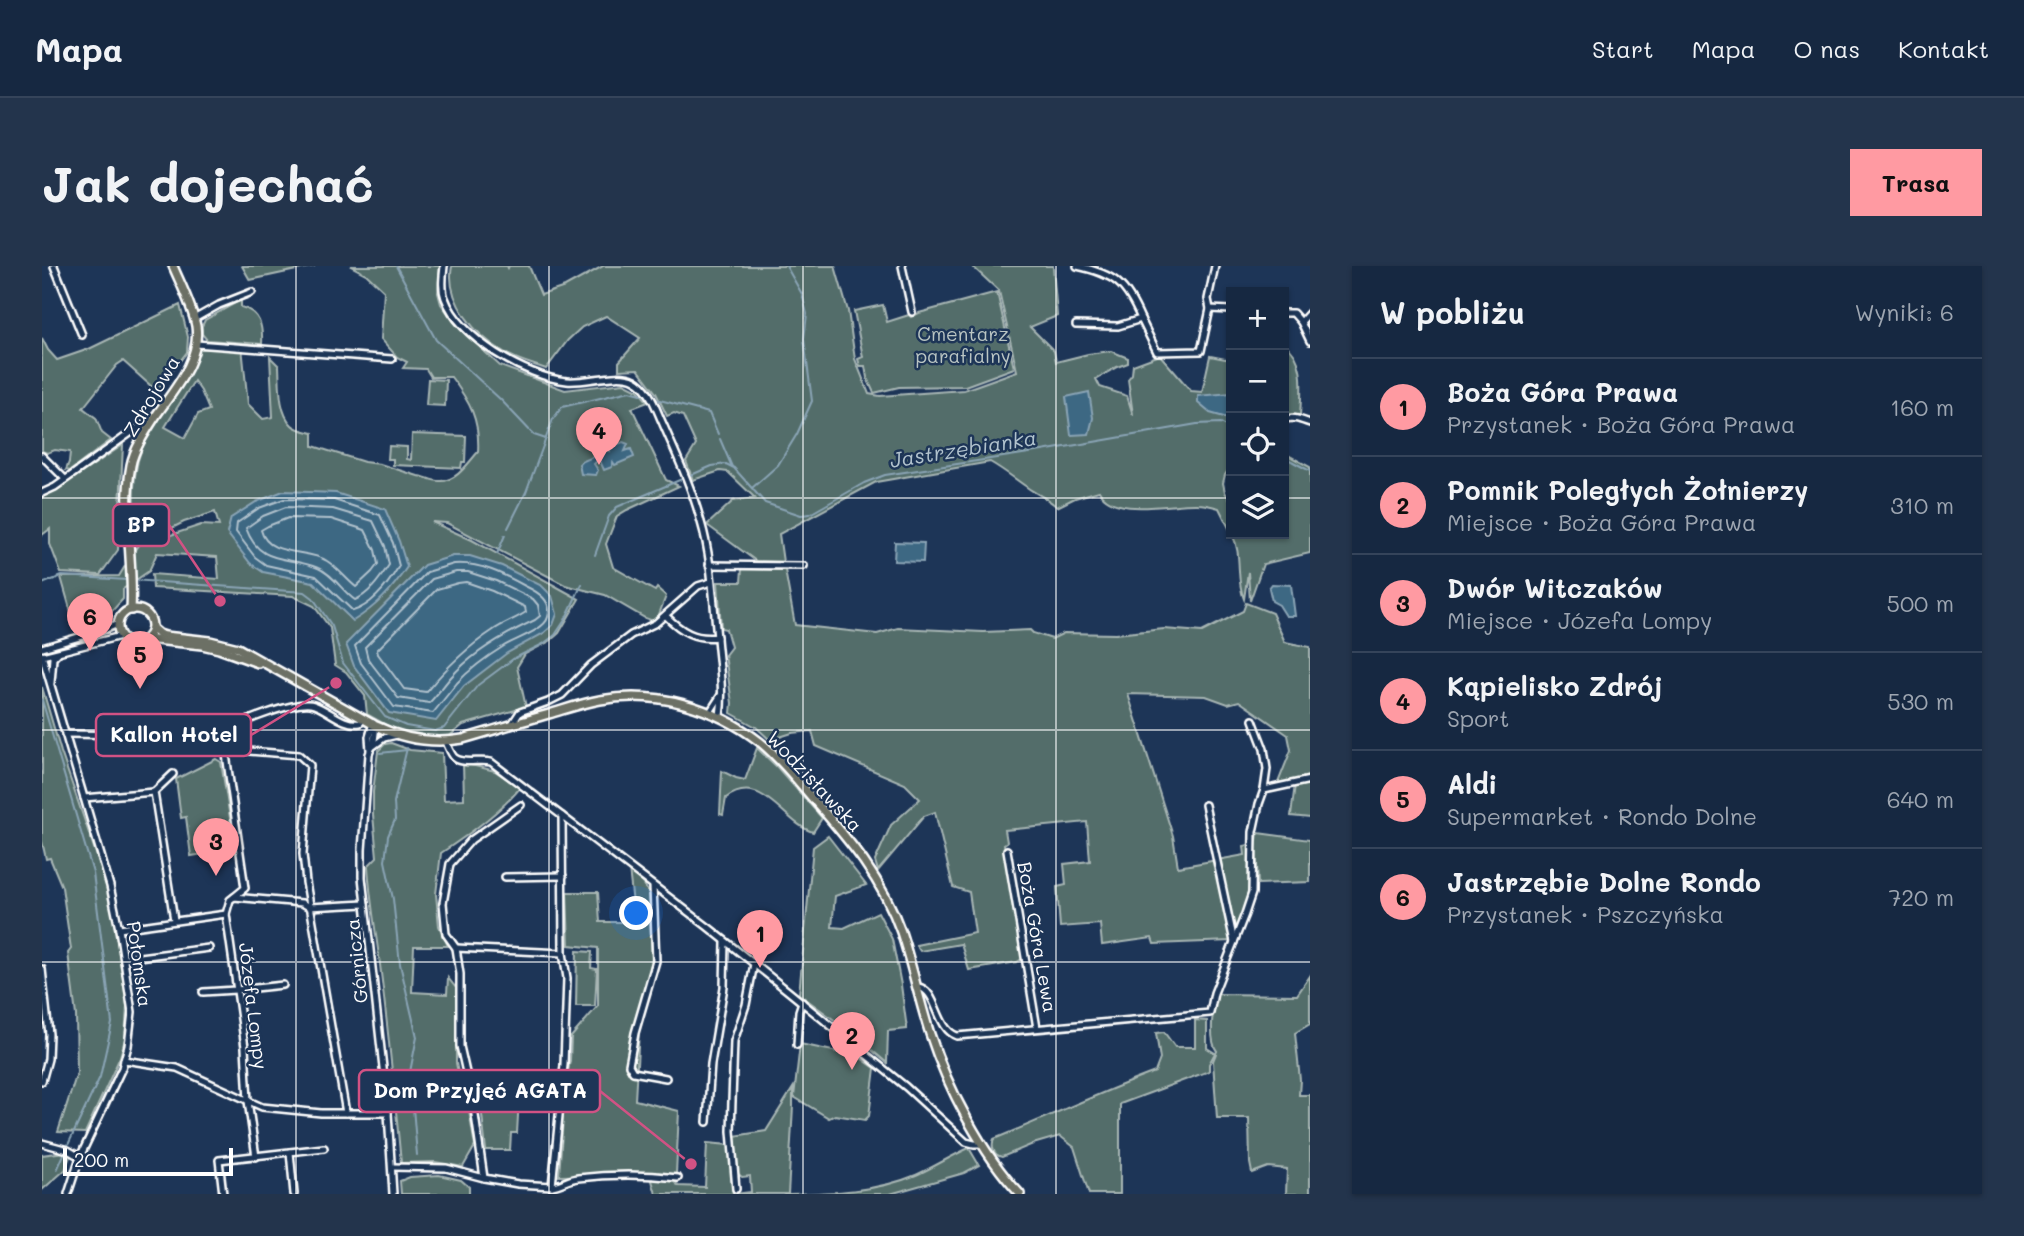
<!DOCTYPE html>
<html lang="pl">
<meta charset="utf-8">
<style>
body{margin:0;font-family:Mali,sans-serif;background:#23344c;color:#f1f3f6}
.controls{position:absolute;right:21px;top:21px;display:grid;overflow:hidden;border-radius:0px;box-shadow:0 2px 5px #0004}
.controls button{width:63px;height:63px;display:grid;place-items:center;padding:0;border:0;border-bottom:2px solid #35445a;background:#162841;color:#f1f3f6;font:35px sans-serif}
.scale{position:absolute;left:21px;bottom:18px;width:170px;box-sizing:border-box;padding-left:7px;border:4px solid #fff;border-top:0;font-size:19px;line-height:24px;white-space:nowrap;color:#fff;-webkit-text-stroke:5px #1d3557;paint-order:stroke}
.you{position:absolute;left:595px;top:648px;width:24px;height:24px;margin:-18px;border:5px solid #fff;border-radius:50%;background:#1a73e8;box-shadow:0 0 0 10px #1a73e833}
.badge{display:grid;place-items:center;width:46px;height:46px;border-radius:50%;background:#ff9aa2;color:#111;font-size:23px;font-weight:700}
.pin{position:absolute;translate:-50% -58px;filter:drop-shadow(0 2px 4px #0008)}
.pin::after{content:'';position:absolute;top:37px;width:24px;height:21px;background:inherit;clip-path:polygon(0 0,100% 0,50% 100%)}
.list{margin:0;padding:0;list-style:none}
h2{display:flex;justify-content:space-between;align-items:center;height:91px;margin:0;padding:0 28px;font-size:30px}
h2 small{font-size:23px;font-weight:400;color:#9ea6b1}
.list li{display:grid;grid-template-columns:46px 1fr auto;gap:21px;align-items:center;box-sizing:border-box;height:98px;padding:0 28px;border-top:2px solid #35445a}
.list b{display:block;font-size:26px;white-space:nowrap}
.list p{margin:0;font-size:23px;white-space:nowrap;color:#9ea6b1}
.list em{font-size:23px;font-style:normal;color:#9ea6b1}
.icon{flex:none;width:38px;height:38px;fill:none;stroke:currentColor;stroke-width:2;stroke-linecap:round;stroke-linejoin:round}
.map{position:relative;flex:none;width:1268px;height:928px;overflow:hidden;border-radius:0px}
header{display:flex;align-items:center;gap:42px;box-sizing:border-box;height:98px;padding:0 35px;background:#162841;border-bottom:2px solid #35445a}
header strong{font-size:33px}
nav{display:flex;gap:38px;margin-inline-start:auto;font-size:24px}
.intro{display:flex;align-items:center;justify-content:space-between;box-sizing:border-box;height:168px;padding:0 42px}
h1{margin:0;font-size:49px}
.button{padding:18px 32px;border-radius:0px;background:#ff9aa2;color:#111;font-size:24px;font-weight:700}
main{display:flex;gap:42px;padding:0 42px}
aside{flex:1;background:#162841;border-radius:0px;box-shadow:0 2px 5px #0004}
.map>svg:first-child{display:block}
.green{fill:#526d6a;stroke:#a8b6b4;stroke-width:2;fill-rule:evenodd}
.water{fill:#3c6783;stroke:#8aa4b5;stroke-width:2}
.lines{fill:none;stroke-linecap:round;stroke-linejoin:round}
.shore{stroke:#b1c2cd;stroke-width:2}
.stream{stroke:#8aa4b5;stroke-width:2}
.minor-casing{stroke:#fff;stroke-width:10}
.major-casing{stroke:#fff;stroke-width:12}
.minor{stroke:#1d3557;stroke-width:5}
.major{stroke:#6c7065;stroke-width:7}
.grid{fill:none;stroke:#fff;stroke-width:2;stroke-opacity:0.55}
.labels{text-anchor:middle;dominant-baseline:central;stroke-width:5;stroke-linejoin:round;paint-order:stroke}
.park-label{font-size:19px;fill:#bac5c3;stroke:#1d3557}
.street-label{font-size:19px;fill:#fff;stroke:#1d3557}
.water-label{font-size:21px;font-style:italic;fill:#b1c2cd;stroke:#1d3557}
.leader{fill:none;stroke:#d15284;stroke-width:2.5}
.callout-dot{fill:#d15284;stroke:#1d3557;stroke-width:2.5}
.callout{fill:#1d3557;stroke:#d15284;stroke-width:2.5}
.callout-label{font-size:21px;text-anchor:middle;font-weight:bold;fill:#fff}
</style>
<header>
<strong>Mapa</strong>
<nav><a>Start</a><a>Mapa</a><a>O nas</a><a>Kontakt</a></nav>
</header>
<div class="intro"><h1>Jak dojechać</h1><a class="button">Trasa</a></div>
<main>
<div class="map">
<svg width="1268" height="928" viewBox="0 0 1268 928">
<rect width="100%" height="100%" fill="#1d3557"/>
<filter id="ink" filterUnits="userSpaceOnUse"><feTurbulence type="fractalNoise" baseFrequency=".0143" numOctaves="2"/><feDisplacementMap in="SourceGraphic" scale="14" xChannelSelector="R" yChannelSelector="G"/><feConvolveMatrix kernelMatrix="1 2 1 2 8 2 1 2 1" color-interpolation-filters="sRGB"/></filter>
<g filter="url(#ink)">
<g class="green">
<path d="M200 0H273L208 14Z"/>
<path d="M309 0H398L396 27 399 38 418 63 458 100 523 124 582 117 596 124 606 136 590 142 624 214 637 220 585 244 575 250 564 278 571 301 613 325 615 322 624 330 614 356 603 352 563 329 523 319 405 257 390 256 430 274 537 333 517 367 508 375 483 388 475 401 484 441 421 459 405 472H381L350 462 325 448 323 430 304 406 293 399 288 362 272 340 251 330 111 322 110 308 177 313 175 291 115 287 107 305 81 323V333L69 346 65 353 34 364 19 311 77 310 99 274 93 270C90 226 89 191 115 153 125 138 139 124 147 109 152 101 154 91 157 83L200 81 206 138 221 153 231 151 228 91 237 100C238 117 236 146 250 159 255 164 264 165 271 167V180L322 196 338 198 376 210C383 210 391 216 399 215 415 215 426 197 436 186 438 154 428 136 409 111H389L384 103 361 102 365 96 355 91 339 73 342 25 324 8ZM152 115 159 125 167 144 156 148 143 172 123 161ZM173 246 177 260 159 259 108 276 104 275 142 256Z"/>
<path d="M410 0H465L466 2 467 0H487L499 29 523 21 561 0H793L806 45 813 93 827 128 838 130 922 124 975 105 957 25 930 0H1011L1015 50 988 61 1012 85 1014 96 1046 88 1069 85 1086 92V97L1075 101 1054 113 1058 121 1085 130 1091 149 1086 113 1090 108 1091 99 1118 89 1149 125 1160 126 1168 90 1189 94V200L1183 209 1181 217 1183 226 1189 236V266L1177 242C1170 240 1162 238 1155 238 1129 237 1071 252 1057 225L1033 232 1015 241C1007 233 996 229 986 222 973 213 962 204 948 196L834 216 737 268 741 296 714 295 665 259 691 235 713 232 686 206 678 205 651 214 644 195 654 179 641 150 632 147 625 150 614 127 596 103 577 104V96L598 72 564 50 540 61 526 74 504 103C490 98 474 94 462 86 434 70 403 35 410 0Z"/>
<path d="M955 26 972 102 923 120 857 121 832 127 825 112 823 100H818L816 93 821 91 812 45 841 39 845 56 867 49 869 51 877 47Z"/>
<path d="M199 34V41C218 46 221 60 220 78L165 74 160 68V60L163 54Z"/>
<path d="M138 39 146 71 145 86 117 122 109 120 81 95 75 99 41 142 54 152 60 167 69 174 28 205 24 204 27 196 28 186 13 184 5 187 0 185V72L6 84 15 94 47 83Z"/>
<path d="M1242 78C1265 93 1259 126 1258 150L1242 151Z"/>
<path d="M386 113 404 114 403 140 384 139Z"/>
<path d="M370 168 424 170 423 196H420L419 202 351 199V193H346L347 180 365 181V193L369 194Z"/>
<path d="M81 179 76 284 58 309 19 307 8 278V263L0 269V230L14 224Z"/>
<path d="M1242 187 1268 201V287L1221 298 1208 335 1206 306 1202 333C1193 312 1201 289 1190 268H1242Z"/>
<path d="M700 303 743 304 753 359 835 368 856 362 941 366 988 364 991 367 1010 373 1022 367 1074 368 1122 363 1160 366 1201 345 1204 337 1230 347 1243 376 1268 381V552L1249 550 1253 518 1234 522 1249 484 1246 469 1197 435 1186 438 1164 430 1086 428 1131 570 1136 601 1203 589 1202 580 1207 579C1208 594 1210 609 1208 624 1207 642 1197 660 1189 675L1112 678 1110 672 1060 679 1058 658 1018 661 1015 621 1024 619 1022 598 1048 595 1045 556 963 564 965 576 962 578 980 693 975 696 927 704 919 678 878 685 874 679 933 667 927 626 911 621 893 546 882 550 836 605 833 595 849 559 878 533 863 518 774 480 770 465 750 467 728 474 714 461 689 447 690 437 683 389 689 381 684 363 679 362 676 316H699Z"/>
<path d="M0 421 19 486 61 608 70 642 85 740 83 773 78 791 43 867 16 866 35 807 34 749 26 687 29 683 20 621 8 592 4 593 0 575Z"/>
<path d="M349 477 368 484 400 487 402 534 422 533 421 497 453 505 478 522C458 546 425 570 399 587L394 628 397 660 406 680H372L370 726 405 728 406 712 414 722V797L423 841 427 845 433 880 421 901 393 896 359 897C353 834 347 770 339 707 335 671 328 636 326 600L335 591 331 549V526L336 485 343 478Z"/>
<path d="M715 482 735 501 780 552 771 566C742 558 720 505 684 532L681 549 678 548 680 505 694 512 703 514Z"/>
<path d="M174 493 179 496 193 583 149 590 144 551 139 552 134 513Z"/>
<path d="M1216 567 1268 574V616L1216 618 1214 581Z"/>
<path d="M786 570 824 619 793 630 790 661 802 662 836 646 850 673 859 719 865 763 846 765 845 797 806 764 757 728 771 581Z"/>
<path d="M587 603 602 618 607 628 610 692 597 764 593 834 637 845 634 908 517 910 523 821 528 795 529 771 556 740V682L527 679 525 626H556L558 656H593Z"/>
<path d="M535 685 550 686 549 702 555 703 553 740H534Z"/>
<path d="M1268 710V758L1253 767 1258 814 1257 829H1268V928H1244L1245 903 1226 901 1210 907 1208 897 1207 852H1175L1171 795 1175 785C1166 774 1171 741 1174 728L1255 729Z"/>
<path d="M1153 754 1165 755V782L1173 787 1167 798V805L1078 838V928H1047L1032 881 1018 870 991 878 960 891C951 889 949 880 952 873 1006 851 1059 826 1113 806L1118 793 1114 767 1122 766 1133 781H1153Z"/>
<path d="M797 777 833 802 827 850 823 854 793 849 787 852 752 831 758 778 800 787Z"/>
<path d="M751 822V840L746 928C789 927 834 926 874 909 892 901 909 890 927 882L937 899 922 907 848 928H693L709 926 708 910 700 911 694 906 692 870 724 865Z"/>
<path d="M438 831 477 832 475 867H469L468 884H444Z"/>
<path d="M665 877 687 879 691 928H614L609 911 632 913 636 920 663 921Z"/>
<path d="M30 885 23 904 0 924V889Z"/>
<path d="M397 909 419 914 427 921V928H359L358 915 368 911Z"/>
</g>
<g class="water">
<path d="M1047 126 1051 152 1047 168 1029 169 1024 131Z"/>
<path d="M1189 127V153L1168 147 1156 137V130Z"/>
<path d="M581 176 586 178 583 185 589 183 592 191 573 199 571 196 570 201 562 204 558 195H555L552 198 556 204 554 209 539 208 537 198 539 196 558 188 562 184 568 185 569 181Z"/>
<path d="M241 225 294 227 343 243 357 275 365 301C349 325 335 340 311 355L271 316 221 306 208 297 185 267 189 252 214 236Z"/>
<path d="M853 276 882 277 881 296 852 295Z"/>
<path d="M411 290H428L460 300 500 320 510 330 515 348 511 359 502 367 465 387 422 420 394 455 347 447 312 400 304 378 382 299Z"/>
<path d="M1230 318 1249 319 1253 350H1244L1237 339 1230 335 1227 322Z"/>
</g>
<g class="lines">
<g class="shore">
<path d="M242 233 292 234 338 249 351 277 357 300C347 317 331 339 311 345L274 310 224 299 213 291 194 266 195 257 217 242Z"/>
<path d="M244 241 291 243 331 255 343 280 347 299C338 312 328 328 313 334 301 326 291 308 276 302 247 289 218 301 204 262L221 250Z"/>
<path d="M246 252 289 253 323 264 333 284 336 298 330 306 314 321C304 313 296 302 285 295 266 282 226 292 219 264L226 260Z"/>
<path d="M412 298C438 296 461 308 483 320 496 326 511 335 506 351 503 364 473 373 462 380 446 390 428 403 415 417 407 427 399 437 391 447L352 441 319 397 313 380 385 306Z"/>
<path d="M414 306H426L454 315 491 333 496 339 498 350 493 354C463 368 431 386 409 411 402 419 395 429 387 437L356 432 326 393 323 381 390 313Z"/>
<path d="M424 316 450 325 483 341 484 346C474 353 461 357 450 365 424 382 404 402 384 426L362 423 336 388 335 384 395 323 416 317Z"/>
</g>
<g class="stream">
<path d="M354 0 394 74 459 134 492 169 504 173"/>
<path d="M614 133 667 147 676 168"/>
<path d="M678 173 690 201"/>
<path d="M1242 191 1268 205"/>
<path d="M710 222 736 199 755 168 770 135 762 73 765 48 760 28 744 0"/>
<path d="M466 262 484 226 511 153 520 141 588 125 603 129"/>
<path d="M455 288 463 269"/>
<path d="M553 289 567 250 575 241 670 200 684 198 692 202 723 237 759 249 768 248 822 217 843 209 1000 185 1155 158 1179 157 1189 163"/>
<path d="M90 314 263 326 271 332 290 360 301 397 343 451 364 460 393 465 402 462 436 419 471 393 501 378 513 369 523 354 540 318"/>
<path d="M0 318 20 310 85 314"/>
<path d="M0 434 51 607 70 757 58 811 25 881"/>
<path d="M365 482 352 536 353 554 346 570 343 595 351 633 358 698 375 771 368 806 375 889"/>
<path d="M338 487 365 484"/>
<path d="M15 904 23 886"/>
</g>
<g class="minor-casing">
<g id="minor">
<path d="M12 0 40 69"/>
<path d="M402 0C401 10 399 22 403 32 417 72 484 111 525 115 545 117 576 105 593 114 608 122 614 143 621 158 635 190 650 222 659 256 670 293 671 334 675 372 677 398 682 424 678 450"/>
<path d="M860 0 870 46"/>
<path d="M1168 43 1189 44"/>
<path d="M1242 47H1251L1259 56 1268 75"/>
<path d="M152 53 177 39 210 26"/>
<path d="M1099 53 1115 86 1159 85 1168 43 1166 33 1173 0"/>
<path d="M1259 56 1268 46"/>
<path d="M1034 59 1076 60 1099 53C1084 18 1073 8 1035 0"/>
<path d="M154 78 350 93"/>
<path d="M1242 154C1251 150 1259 154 1268 157"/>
<path d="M0 190 23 213"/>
<path d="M0 227 13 221 94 163 111 154"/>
<path d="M667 299 762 300"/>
<path d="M624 350C639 365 653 374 675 371"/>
<path d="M0 382 64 363 76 358"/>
<path d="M0 389 68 620 77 663 90 746 86 780 80 802 38 891 26 928"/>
<path d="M0 390 79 370"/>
<path d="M9 417 11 392 16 387"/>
<path d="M668 446 679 429"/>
<path d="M470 458 478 446 506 436 520 429 549 399 589 369 614 357 656 320 669 316"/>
<path d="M334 460 332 475 327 488 320 584V611L346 847 351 928"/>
<path d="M23 468 96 469"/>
<path d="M404 476C406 480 409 489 413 492 422 499 438 493 449 496L666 661 746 725 864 821 924 876 932 878H939"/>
<path d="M330 481 342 472 355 469"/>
<path d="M183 483 257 489 268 499 261 588 264 616 304 847"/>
<path d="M328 484 327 471 331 457"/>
<path d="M131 508 112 526 132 654"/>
<path d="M1222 524 1268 514"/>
<path d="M42 532 112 526"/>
<path d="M1163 539 1192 676"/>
<path d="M965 584 995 762"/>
<path d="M463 611 521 610"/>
<path d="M611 620 614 695 593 767 587 799 591 806 624 812"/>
<path d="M192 631 203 622 182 474 183 467C196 456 257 433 272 439 287 444 301 460 318 457L322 453"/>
<path d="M184 648 203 781 206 835 214 891"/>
<path d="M77 663 184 648 188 634 192 631 260 637 267 641 323 638"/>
<path d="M414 682 521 687"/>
<path d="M82 693 167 682"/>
<path d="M0 703 7 768 6 793 0 815"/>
<path d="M876 721C896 724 893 762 915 770L1168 747 1172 727 1203 648 1210 627 1211 566 1217 538 1222 524 1225 503 1222 483 1211 454"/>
<path d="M161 726 194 724 241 719"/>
<path d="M755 779 757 745 760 736"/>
<path d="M82 794 135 802 220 841 279 847H346"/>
<path d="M665 856 669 798 682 721 683 675"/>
<path d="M0 877 26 884 38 891"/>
<path d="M248 886 252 928"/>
<path d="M350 901 404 902 442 912 476 918 510 920C519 919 526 913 536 912 569 908 603 908 636 912"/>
<path d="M442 912 432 842 418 780V708L414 682 404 668 401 637 408 598 429 574 479 539"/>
<path d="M510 920 522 799 525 712 521 687 520 550"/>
<path d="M694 923 689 865 692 775 704 739 712 698"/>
<path d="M181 928 177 894 282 882"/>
</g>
</g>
<g class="major-casing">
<g id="major">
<circle cx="93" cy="360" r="17"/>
<path d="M89 344C92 296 80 247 89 199 92 183 104 165 113 151 131 124 159 95 154 60 150 40 139 19 131 0"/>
<path d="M110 362 117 368 123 370 168 375 196 382 334 460C361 473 391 478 421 473 449 465 478 456 507 448 524 443 541 437 558 434 615 424 673 441 718 476 738 492 755 514 772 534 807 574 841 614 859 666 870 699 877 734 888 768 905 821 940 888 978 928"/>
<path d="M104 373 160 379 177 383 216 397"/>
</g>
</g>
<use href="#minor" class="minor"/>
<use href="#major" class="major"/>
</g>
</g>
<path class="grid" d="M254 0V928M507 0V928M761 0V928M1014 0V928M0 232H1189M1242 232H1268M0 464H1268M0 696H1268"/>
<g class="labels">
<g class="park-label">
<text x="921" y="67">Cmentarz<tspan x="921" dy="22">parafialny</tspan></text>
</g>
<g class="street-label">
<text transform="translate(109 130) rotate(-59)">Zdrojowa</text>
<text transform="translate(773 515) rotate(47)">Wodzisławska</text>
<text transform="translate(996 671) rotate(80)">Boża Góra Lewa</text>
<text transform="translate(314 695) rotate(-96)">Górnicza</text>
<text transform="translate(98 698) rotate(82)">Połomska</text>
<text transform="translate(212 740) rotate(83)">Józefa Lompy</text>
</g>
<g class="water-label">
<text transform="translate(921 182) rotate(-9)">Jastrzębianka</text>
</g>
</g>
<path class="leader" d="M178 335L127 259M294 417L209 469M649 898L558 825"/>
<g class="callout-dot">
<circle cx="178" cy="335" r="7"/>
<circle cx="294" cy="417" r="7"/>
<circle cx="649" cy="898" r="7"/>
</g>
<g class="callout">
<rect x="71" y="238" width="56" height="42" rx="7"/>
<rect x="54" y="448" width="155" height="42" rx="7"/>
<rect x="317" y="804" width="241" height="42" rx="7"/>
</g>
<g class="callout-label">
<text x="99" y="266">BP</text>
<text x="132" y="476">Kallon Hotel</text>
<text x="438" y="832">Dom Przyjęć AGATA</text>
</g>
</svg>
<div class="controls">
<button>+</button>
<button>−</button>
<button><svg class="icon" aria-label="locate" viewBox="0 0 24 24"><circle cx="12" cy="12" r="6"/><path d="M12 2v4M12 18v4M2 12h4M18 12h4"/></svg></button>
<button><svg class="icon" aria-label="layers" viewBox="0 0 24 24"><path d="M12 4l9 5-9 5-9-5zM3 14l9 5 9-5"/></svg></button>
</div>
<div class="scale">200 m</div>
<div class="you"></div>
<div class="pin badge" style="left:718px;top:702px">1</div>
<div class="pin badge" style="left:810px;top:804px">2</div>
<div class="pin badge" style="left:174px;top:610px">3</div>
<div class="pin badge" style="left:557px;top:199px">4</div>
<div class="pin badge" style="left:98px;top:423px">5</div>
<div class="pin badge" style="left:48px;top:385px">6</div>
</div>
<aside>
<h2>W pobliżu<small>Wyniki: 6</small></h2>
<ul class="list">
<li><span class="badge">1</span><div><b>Boża Góra Prawa</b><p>Przystanek · Boża Góra Prawa</p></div><em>160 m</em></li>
<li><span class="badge">2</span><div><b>Pomnik Poległych Żołnierzy</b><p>Miejsce · Boża Góra Prawa</p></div><em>310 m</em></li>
<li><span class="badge">3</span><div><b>Dwór Witczaków</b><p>Miejsce · Józefa Lompy</p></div><em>500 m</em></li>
<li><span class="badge">4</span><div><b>Kąpielisko Zdrój</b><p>Sport</p></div><em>530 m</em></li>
<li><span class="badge">5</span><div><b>Aldi</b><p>Supermarket · Rondo Dolne</p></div><em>640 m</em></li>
<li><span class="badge">6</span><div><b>Jastrzębie Dolne Rondo</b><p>Przystanek · Pszczyńska</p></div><em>720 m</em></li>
</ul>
</aside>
</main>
